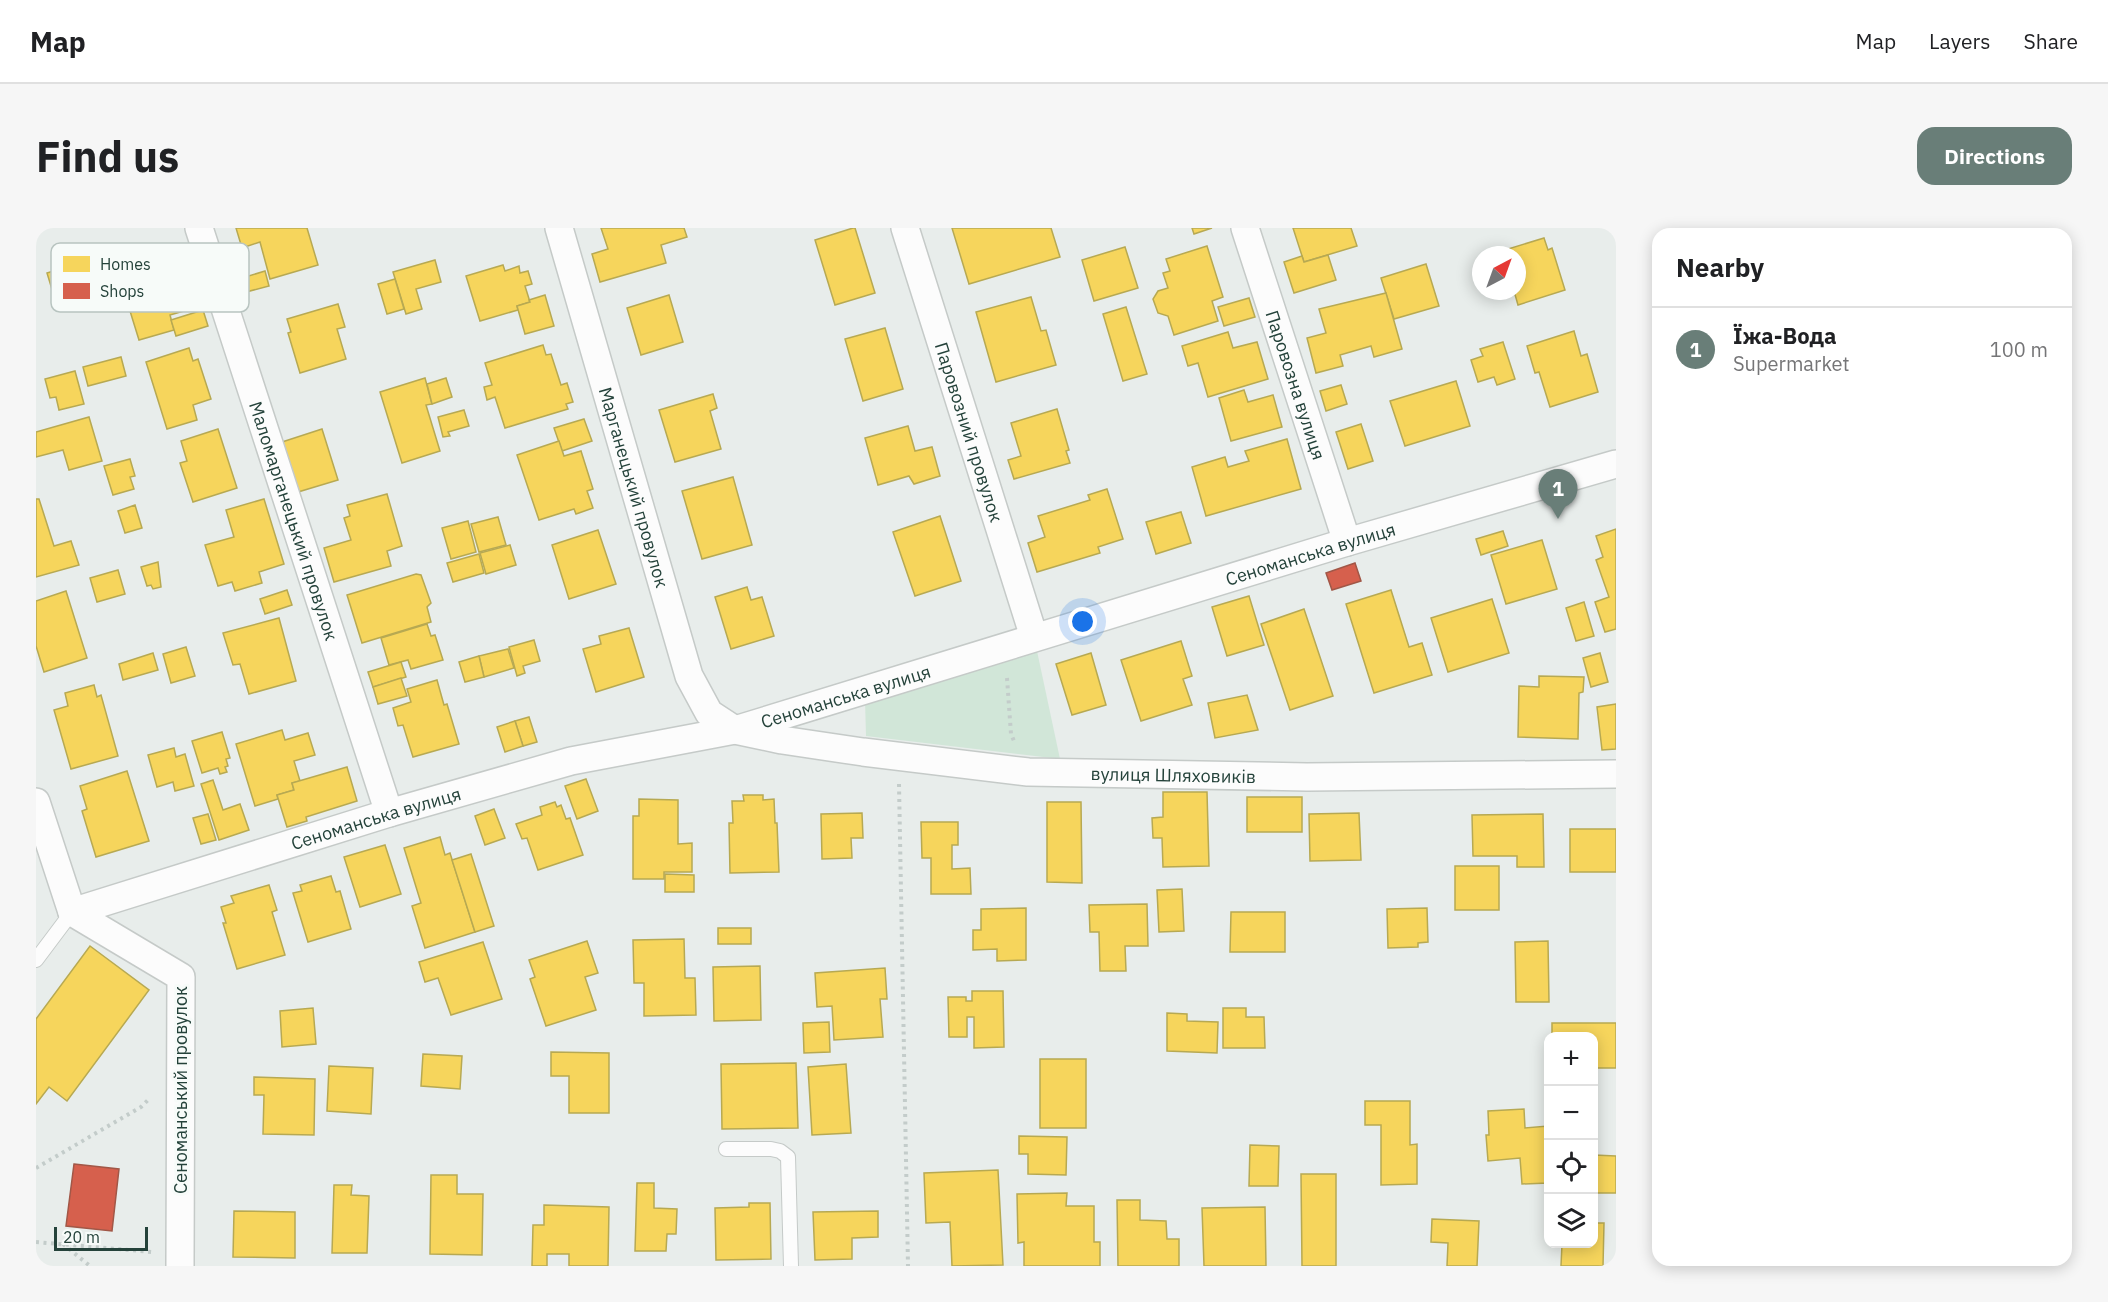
<!DOCTYPE html>
<meta charset="utf-8">
<style>
body{margin:0;font-family:"IBM Plex Sans",sans-serif;background:#f6f6f6;color:#202124}
.controls{position:absolute;right:18px;bottom:18px;display:grid;overflow:hidden;border-radius:12px;box-shadow:0 3px 15px #0003}
.controls button{width:54px;height:54px;display:grid;place-items:center;padding:0;border:0;border-bottom:2px solid #e0e0e0;background:#fff;color:#202124;font:30px sans-serif}
.compass{position:absolute;left:1436px;top:18px;width:54px;height:54px;border-radius:50%;background:#fff;box-shadow:0 3px 15px #0003;rotate:41deg}
.scale{position:absolute;left:18px;bottom:15px;width:94px;box-sizing:border-box;padding-left:6px;border:3px solid #24423a;border-top:0;font-size:16px;line-height:21px;white-space:nowrap;color:#24423a;-webkit-text-stroke:4px #f7fbf9;paint-order:stroke}
.you{position:absolute;left:1047px;top:394px;width:21px;height:21px;margin:-15px;border:4px solid #fff;border-radius:50%;background:#1a73e8;box-shadow:0 0 0 9px #1a73e833}
.badge{display:grid;place-items:center;width:39px;height:39px;border-radius:50%;background:#697e78;color:#fff;font-size:20px;font-weight:700}
.pin{position:absolute;translate:-50% -50px;filter:drop-shadow(0 2px 3px #0008)}
.pin::after{content:'';position:absolute;top:32px;width:21px;height:18px;background:inherit;clip-path:polygon(0 0,100% 0,50% 100%)}
.list{margin:0;padding:0;list-style:none}
h2{display:flex;justify-content:space-between;align-items:center;height:78px;margin:0;padding:0 24px;font-size:26px}
h2 small{font-size:20px;font-weight:400;color:#757577}
.list li{display:grid;grid-template-columns:39px 1fr auto;gap:18px;align-items:center;box-sizing:border-box;height:84px;padding:0 24px;border-top:2px solid #e0e0e0}
.list b{display:block;font-size:22px;white-space:nowrap}
.list p{margin:0;font-size:20px;white-space:nowrap;color:#757577}
.list em{font-size:20px;font-style:normal;color:#757577}
.icon{flex:none;width:33px;height:33px;fill:none;stroke:currentColor;stroke-width:2;stroke-linecap:round;stroke-linejoin:round}
.map{position:relative;flex:none;width:1580px;height:1038px;overflow:hidden;border-radius:18px}
header{display:flex;align-items:center;gap:36px;box-sizing:border-box;height:84px;padding:0 30px;background:#fff;border-bottom:2px solid #e0e0e0}
header strong{font-size:28px}
nav{display:flex;gap:33px;margin-inline-start:auto;font-size:21px}
.intro{display:flex;align-items:center;justify-content:space-between;box-sizing:border-box;height:144px;padding:0 36px}
h1{margin:0;font-size:42px}
.button{padding:15px 27px;border-radius:18px;background:#697e78;color:#fff;font-size:21px;font-weight:700}
main{display:flex;gap:36px;padding:0 36px}
aside{flex:1;background:#fff;border-radius:18px;box-shadow:0 3px 15px #0003}
.map>svg:first-child{display:block}
.green{fill:#d1e6d8}
.homes{fill:#f6d55c;stroke:#b7a952;stroke-width:1.5}
.shops{fill:#d6604d;stroke:#a15747;stroke-width:1.5}
.lines{fill:none;stroke-linecap:round;stroke-linejoin:round}
.service-casing{stroke:#c5cac8;stroke-width:16}
.minor-casing{stroke:#c5cac8;stroke-width:30}
.path{stroke:#c3ccca;stroke-width:4;stroke-dasharray:3 4.5;stroke-linecap:butt}
.service{stroke:#fcfcfc;stroke-width:14}
.minor{stroke:#fcfcfc;stroke-width:27}
.labels{text-anchor:middle;dominant-baseline:central;stroke-width:6;stroke-linejoin:round;paint-order:stroke}
.street-label{font-size:18px;fill:#24423a;stroke:#f7fbf9}
.key{fill:#f7fbf9;stroke:#b8c4c0;stroke-width:1.5}
.key-label{font-size:16px;fill:#24423a}
</style>
<header>
<strong>Map</strong>
<nav><a>Map</a><a>Layers</a><a>Share</a></nav>
</header>
<div class="intro"><h1>Find us</h1><a class="button">Directions</a></div>
<main>
<div class="map">
<svg width="1580" height="1038" viewBox="0 0 1580 1038">
<rect width="100%" height="100%" fill="#e8edeb"/>
<path class="green" d="M1001 423 1024 531 830 508 829 472Z"/>
<g class="homes">
<path d="M200 0H271L282 37 234 51 224 14 206 20Z"/>
<path d="M565 0H648L651 9 625 17 630 35 564 54 556 26 572 21Z"/>
<path d="M817 0H819L839 65 799 77 779 12Z"/>
<path d="M916 0H1015L1024 29 933 56Z"/>
<path d="M1156 0H1176L1158 6Z"/>
<path d="M1257 0H1315L1321 18 1268 34Z"/>
<path d="M1508 10 1512 22 1516 20 1529 62 1482 77 1478 63H1481V27H1459V25Z"/>
<path d="M1171 18 1187 69 1176 73 1182 93 1138 107 1132 88 1122 85 1117 71 1122 63 1132 60 1127 45 1134 43 1130 31Z"/>
<path d="M1089 19 1102 60 1058 73 1046 32Z"/>
<path d="M129 27 133 42 136 41 148 83 134 87 138 102 103 112 81 41Z"/>
<path d="M1292 27 1300 52 1258 65 1248 34 1266 28 1268 34Z"/>
<path d="M399 32 405 54 380 61 386 81 370 86 357 44Z"/>
<path d="M50 33 56 54 41 59 45 70 27 76 24 66 18 68 11 45Z"/>
<path d="M1390 36 1403 78 1358 91 1345 50Z"/>
<path d="M467 37 469 43 483 38 484 45 492 43 496 56 489 58 494 74 481 78 482 82 444 93 430 48Z"/>
<path d="M229 43 233 58 210 64 206 50Z"/>
<path d="M359 51 368 81 351 86 342 56Z"/>
<path d="M1350 65 1366 121 1338 129 1335 118 1304 127 1307 138 1280 145 1271 110 1290 105 1283 81Z"/>
<path d="M509 67 518 98 489 106 481 78 494 74 493 72Z"/>
<path d="M633 67 647 114 605 127 591 80Z"/>
<path d="M995 69 1005 103 1010 102 1020 137 960 154 940 84Z"/>
<path d="M1213 70 1219 89 1188 98 1182 79Z"/>
<path d="M302 76 309 99 301 101 310 131 264 145 252 105 255 104 251 91Z"/>
<path d="M1090 79 1111 146 1087 153 1067 86Z"/>
<path d="M167 82 172 98 140 108 135 92Z"/>
<path d="M849 100 867 161 827 173 809 111Z"/>
<path d="M1538 103 1545 128 1551 126 1562 164 1514 179 1503 144 1499 145 1491 118Z"/>
<path d="M1192 104 1197 120 1221 114 1232 151 1172 169 1162 135 1152 138 1146 118Z"/>
<path d="M1467 114 1479 151 1461 157 1458 149 1442 154 1435 132 1447 128 1444 121Z"/>
<path d="M507 117 510 127 515 126 525 157 531 155 537 174 530 176 532 181 469 200 459 169 451 172 448 159 456 157 449 135Z"/>
<path d="M153 120 157 133 162 131 175 171 157 177 161 192 131 201 110 134Z"/>
<path d="M85 129 90 148 52 158 47 139Z"/>
<path d="M39 143 48 176 23 182 20 169 14 170 9 151Z"/>
<path d="M389 150 396 176 390 177 404 223 366 235 344 164Z"/>
<path d="M410 150 416 169 396 176 391 156Z"/>
<path d="M1420 153 1434 198 1369 218 1354 173Z"/>
<path d="M1305 157 1311 176 1290 183 1284 163Z"/>
<path d="M1208 162 1212 174 1237 167 1246 199 1195 213 1183 170Z"/>
<path d="M677 166 681 180 674 183 685 221 639 234 623 182Z"/>
<path d="M1021 181 1033 222 1030 223 1034 235 978 251 972 232 985 228 975 195Z"/>
<path d="M428 182 433 198 412 204 414 208 407 209 402 189Z"/>
<path d="M53 189 66 233 33 242 27 222 0 229V204Z"/>
<path d="M548 191 556 213 526 223 518 200Z"/>
<path d="M1325 196 1337 233 1312 241 1300 204Z"/>
<path d="M872 198 879 223 896 219 904 248 878 256 873 248 842 257 829 210Z"/>
<path d="M182 201 201 260 157 274 144 235 151 233 145 213Z"/>
<path d="M286 201 302 252 262 264 246 214Z"/>
<path d="M1251 211 1265 261 1170 288 1156 239 1189 229 1192 239 1213 233 1209 223Z"/>
<path d="M523 213 528 228 545 223 557 261 551 263 557 280 540 286 538 281 503 292 481 227Z"/>
<path d="M94 231 99 248 94 249 98 261 77 267 68 238Z"/>
<path d="M697 249 716 317 666 331 646 263Z"/>
<path d="M1071 261 1087 311 1062 319 1064 325 1001 344 992 315 1009 309 1002 288 1054 272 1052 267Z"/>
<path d="M351 266 366 318 351 323 355 338 298 354 288 320 315 312 308 290 314 288 311 277Z"/>
<path d="M0 271H3L18 318 35 313 43 337 0 349Z"/>
<path d="M228 271 248 336 223 344 226 355 199 363 196 354 182 358 169 317 198 309 190 282Z"/>
<path d="M99 277 106 300 89 305 82 283Z"/>
<path d="M1145 284 1155 315 1120 326 1110 294Z"/>
<path d="M904 288 925 353 879 368 857 304Z"/>
<path d="M462 289 470 317 443 324 435 296Z"/>
<path d="M432 293 440 324 415 331 406 300Z"/>
<path d="M1580 301V401L1569 404 1559 374 1573 369 1560 332 1567 329 1560 308Z"/>
<path d="M562 302 580 356 533 371 516 317Z"/>
<path d="M1467 303 1472 318 1445 327 1440 311Z"/>
<path d="M1506 312 1521 361 1470 376 1455 327Z"/>
<path d="M474 317 480 337 450 346 444 325Z"/>
<path d="M443 326 448 345 417 354 411 335Z"/>
<path d="M122 334 125 359 117 361 115 357 111 358 105 339Z"/>
<path d="M82 342 89 366 61 374 54 350Z"/>
<path d="M380 346 385 347 395 375 391 379 395 394 326 415 311 367Z"/>
<path d="M711 359 715 372 726 369 738 408 695 421 679 369Z"/>
<path d="M251 362 256 377 229 386 224 371Z"/>
<path d="M1355 362 1373 419 1386 415 1396 447 1338 465 1310 376Z"/>
<path d="M30 363 51 430 8 444 0 418V373Z"/>
<path d="M1213 368 1228 417 1191 428 1176 379Z"/>
<path d="M1456 371 1473 425 1412 444 1395 390Z"/>
<path d="M1548 374 1558 408 1540 413 1530 380Z"/>
<path d="M1268 381 1297 468 1254 482 1225 396Z"/>
<path d="M243 390 260 453 213 466 204 436 197 437 187 405Z"/>
<path d="M391 396 395 408 399 407 407 432 375 441 372 432 353 437 345 410Z"/>
<path d="M593 400 608 449 560 464 547 421 565 416 563 408Z"/>
<path d="M498 412 504 433 487 438 489 445 481 448 473 419Z"/>
<path d="M1145 413 1156 448 1147 451 1156 477 1105 493 1085 432Z"/>
<path d="M150 419 159 448 135 455 127 426Z"/>
<path d="M472 421 478 440 448 449 443 428Z"/>
<path d="M117 425 122 442 87 452 83 436Z"/>
<path d="M1055 425 1070 477 1036 487 1020 436Z"/>
<path d="M1564 425 1572 454 1555 459 1547 430Z"/>
<path d="M443 428 448 449 429 454 423 434Z"/>
<path d="M365 434 370 449 337 459 332 444Z"/>
<path d="M1503 448 1548 449 1547 464 1543 465 1542 511 1482 509 1483 458 1503 459Z"/>
<path d="M365 450 371 468 342 476 337 459Z"/>
<path d="M401 452 408 477 411 476 423 516 377 529 367 497 362 498 357 480 375 474 371 461Z"/>
<path d="M58 457 61 469 65 467 82 528 35 541 18 482 32 478 29 465Z"/>
<path d="M1211 467 1222 502 1179 510 1172 475Z"/>
<path d="M1580 476V521L1566 522 1561 479Z"/>
<path d="M493 489 501 514 487 518 479 493Z"/>
<path d="M479 493 487 518 469 524 461 499Z"/>
<path d="M246 502 249 512 272 505 279 527 258 533 264 553 256 555 258 562 241 567 242 571 219 578 200 516Z"/>
<path d="M186 504 194 530 190 531 192 538 189 539 191 544 184 546 182 540 166 545 156 513Z"/>
<path d="M138 520 140 529 149 526 158 558 139 563 137 554 121 559 112 527Z"/>
<path d="M311 539 321 573 270 589 271 593 251 599 241 567 258 562 256 555Z"/>
<path d="M91 543 113 613 60 629 46 583 51 581 44 558Z"/>
<path d="M550 551 562 583 541 591 529 558Z"/>
<path d="M177 552 187 582 204 576 213 602 183 612 165 556Z"/>
<path d="M1127 564H1171L1173 638 1127 639 1126 610H1117L1116 590 1127 589Z"/>
<path d="M707 567H727V572L738 571 739 595H741L743 644 694 645 693 595H697L696 573H708Z"/>
<rect x="1211" y="569" width="55" height="35"/>
<path d="M603 571 642 572V616L656 615V644H628V651H597V588H603Z"/>
<path d="M519 574 521 579 525 577 530 591 534 590 547 627 502 642 491 610 486 611 480 596 506 587 504 579Z"/>
<path d="M1011 574H1045L1046 655 1011 654Z"/>
<path d="M458 581 469 610 449 617 439 588Z"/>
<path d="M826 585 827 610H815L816 630 786 631 785 586Z"/>
<path d="M1323 585 1325 632 1274 633 1273 586Z"/>
<path d="M172 586 180 612 165 616 157 590Z"/>
<path d="M1507 586 1508 639H1481V628H1437L1436 587Z"/>
<path d="M885 594H922V617H916V641L934 640 935 666H895V630H886Z"/>
<rect x="1534" y="601" width="46" height="43"/>
<path d="M404 609 409 627 414 625 439 704 389 720 376 678 385 675 368 620Z"/>
<path d="M349 617 365 666 324 679 308 629Z"/>
<path d="M435 626 458 698 439 704 416 632Z"/>
<rect x="1419" y="638" width="44" height="44"/>
<path d="M629 646 658 647V664H629Z"/>
<path d="M295 648 300 664 304 663 315 701 272 714 257 665 266 663 264 657Z"/>
<path d="M233 657 241 682 236 684 249 727 201 741 187 695H190L185 679 198 675 195 668Z"/>
<path d="M1146 661 1148 703 1123 704 1121 662Z"/>
<path d="M1111 676 1112 718H1089L1090 743H1064L1063 704H1054L1053 677Z"/>
<path d="M990 680V732L961 733V721L937 722V702H945V681Z"/>
<path d="M1391 680 1392 714 1382 715V719L1352 720 1351 681Z"/>
<path d="M1195 684H1249V724H1194Z"/>
<rect x="682" y="700" width="33" height="16"/>
<path d="M648 711 649 750H659L660 787 608 788V755H598L597 712Z"/>
<path d="M551 713 562 745 549 749 560 782 510 798 494 751 499 749 493 732Z"/>
<path d="M1512 713 1513 774H1480L1479 714Z"/>
<path d="M447 714 466 771 415 787 402 750 389 754 383 734Z"/>
<path d="M54 718 113 762 31 873 13 859 0 876V791Z"/>
<path d="M724 738 725 792 678 793 677 739Z"/>
<path d="M849 740 851 771H844L847 809 798 812 796 778 781 779 779 745Z"/>
<path d="M936 763H967L968 819 938 820V789H931V809H913L912 769H930V773H936Z"/>
<path d="M277 780 280 816 246 819 244 783Z"/>
<path d="M1187 780H1210V789H1228L1229 820H1187Z"/>
<path d="M1131 785 1151 786V793L1182 794 1181 825 1131 823Z"/>
<path d="M793 794 794 824 768 825 767 795Z"/>
<path d="M1516 795H1580V840H1558V808H1516Z"/>
<path d="M515 824 573 825V885H533V848H515Z"/>
<path d="M387 826 426 828 424 861 385 858Z"/>
<rect x="1004" y="831" width="46" height="69"/>
<path d="M760 835 762 900 686 901 685 836Z"/>
<path d="M810 836 815 905 776 907 772 839Z"/>
<path d="M293 838 337 840 335 886 291 883Z"/>
<path d="M218 849 279 851 278 907 227 906 228 867H218Z"/>
<path d="M1329 873H1374V917L1381 916V956L1345 957V897H1329Z"/>
<path d="M1488 881 1489 900 1512 898V935H1510L1512 955 1486 956 1484 930 1452 933 1450 907H1453L1452 883Z"/>
<path d="M983 908 1031 909 1030 947 992 946V926H983Z"/>
<path d="M1214 917 1243 918 1242 958H1213Z"/>
<path d="M1558 927 1580 928V965H1558Z"/>
<path d="M962 942 967 1037 916 1038 914 994 890 995 888 945Z"/>
<path d="M1265 946H1300V1038H1266Z"/>
<path d="M395 947H421V966H447L446 1027 394 1026Z"/>
<path d="M601 955H618V980L641 981 640 1006H631L630 1023H599Z"/>
<path d="M298 957H316L315 967 333 968 331 1025H296Z"/>
<path d="M1031 965 1030 978H1058V1014H1064V1038H988V1014L982 1015 981 966Z"/>
<path d="M1081 972H1104V992L1130 993 1131 1011H1143V1038H1082Z"/>
<path d="M713 975H734L735 1031 680 1032 679 980 713 979Z"/>
<path d="M508 977 573 979 572 1038H533V1026H511V1038H496L497 997H508Z"/>
<path d="M1229 979 1230 1038H1168L1166 980Z"/>
<path d="M198 983 259 984V1030L197 1029Z"/>
<path d="M842 983V1009L816 1010V1031L779 1032 777 984Z"/>
<path d="M1396 991 1443 993 1441 1038H1411L1412 1015 1395 1014Z"/>
<path d="M1558 995H1568L1567 1038H1525L1526 1016H1558Z"/>
</g>
<g class="shops">
<path d="M1319 335 1325 353 1296 362 1290 345Z"/>
<path d="M38 936 83 941 76 1003 30 998Z"/>
</g>
<g class="lines">
<g class="service-casing">
<g id="service">
<path d="M0 732 36 684"/>
<path d="M690 921H735L744 923 752 929 755 1038"/>
</g>
</g>
<g class="minor-casing">
<g id="minor">
<path id="s1" d="M163 0 353 585"/>
<path id="s2" d="M523 0 653 448 673 485 699 502 746 512 827 524 992 544 1271 549 1580 546"/>
<path id="s3" d="M869 0 998 409"/>
<path id="s4" d="M1209 0 1311 314"/>
<path d="M0 574 36 684 145 749 144 1038"/>
<path id="s5" d="M36 684 353 585 535 533 699 502 1311 314 1580 236"/>
</g>
</g>
<g class="path">
<path d="M971 450 975 506 978 513"/>
<path d="M863 556 872 1038"/>
<path d="M0 940 105 879 114 870"/>
<path d="M0 1014 116 1024"/>
<path d="M27 1016 54 1038"/>
</g>
<use href="#service" class="service"/>
<use href="#minor" class="minor"/>
</g>
<g class="labels">
<g class="street-label">
<text stroke="none"><textPath href="#s4" startOffset="165">Паровозна вулиця</textPath></text>
<text stroke="none"><textPath href="#s3" startOffset="214">Паровозний провулок</textPath></text>
<text stroke="none"><textPath href="#s2" startOffset="270">Марганецький провулок</textPath></text>
<text stroke="none"><textPath href="#s1" startOffset="308">Маломарганецький провулок</textPath></text>
<text stroke="none"><textPath href="#s5" startOffset="1290">Сеноманська вулиця</textPath></text>
<text stroke="none"><textPath href="#s5" startOffset="804">Сеноманська вулиця</textPath></text>
<text stroke="none"><textPath href="#s2" startOffset="981">вулиця Шляховиків</textPath></text>
<text stroke="none"><textPath href="#s5" startOffset="318">Сеноманська вулиця</textPath></text>
<text transform="translate(144 862) rotate(-90)">Сеноманський провулок</text>
</g>
</g>
<rect x="15" y="15" width="198" height="69" rx="9" class="key"/>
<rect x="27" y="28" width="27" height="16" fill="#f6d55c"/>
<rect x="27" y="55" width="27" height="16" fill="#d6604d"/>
<g class="key-label">
<text x="64" y="42">Homes</text>
<text x="64" y="69">Shops</text>
</g>
</svg>
<div class="controls">
<button>+</button>
<button>−</button>
<button><svg class="icon" aria-label="locate" viewBox="0 0 24 24"><circle cx="12" cy="12" r="6"/><path d="M12 2v4M12 18v4M2 12h4M18 12h4"/></svg></button>
<button><svg class="icon" aria-label="layers" viewBox="0 0 24 24"><path d="M12 4l9 5-9 5-9-5zM3 14l9 5 9-5"/></svg></button>
</div>
<svg class="compass" viewBox="-18 -18 36 36"><path d="M0-13l5 13h-10z" fill="#e53935"/><path d="M0 13l5-13h-10z" fill="#757577"/></svg>
<div class="scale">20 m</div>
<div class="you"></div>
<div class="pin badge" style="left:1522px;top:291px">1</div>
</div>
<aside>
<h2>Nearby<small></small></h2>
<ul class="list">
<li><span class="badge">1</span><div><b>Їжа-Вода</b><p>Supermarket</p></div><em>100 m</em></li>
</ul>
</aside>
</main>
